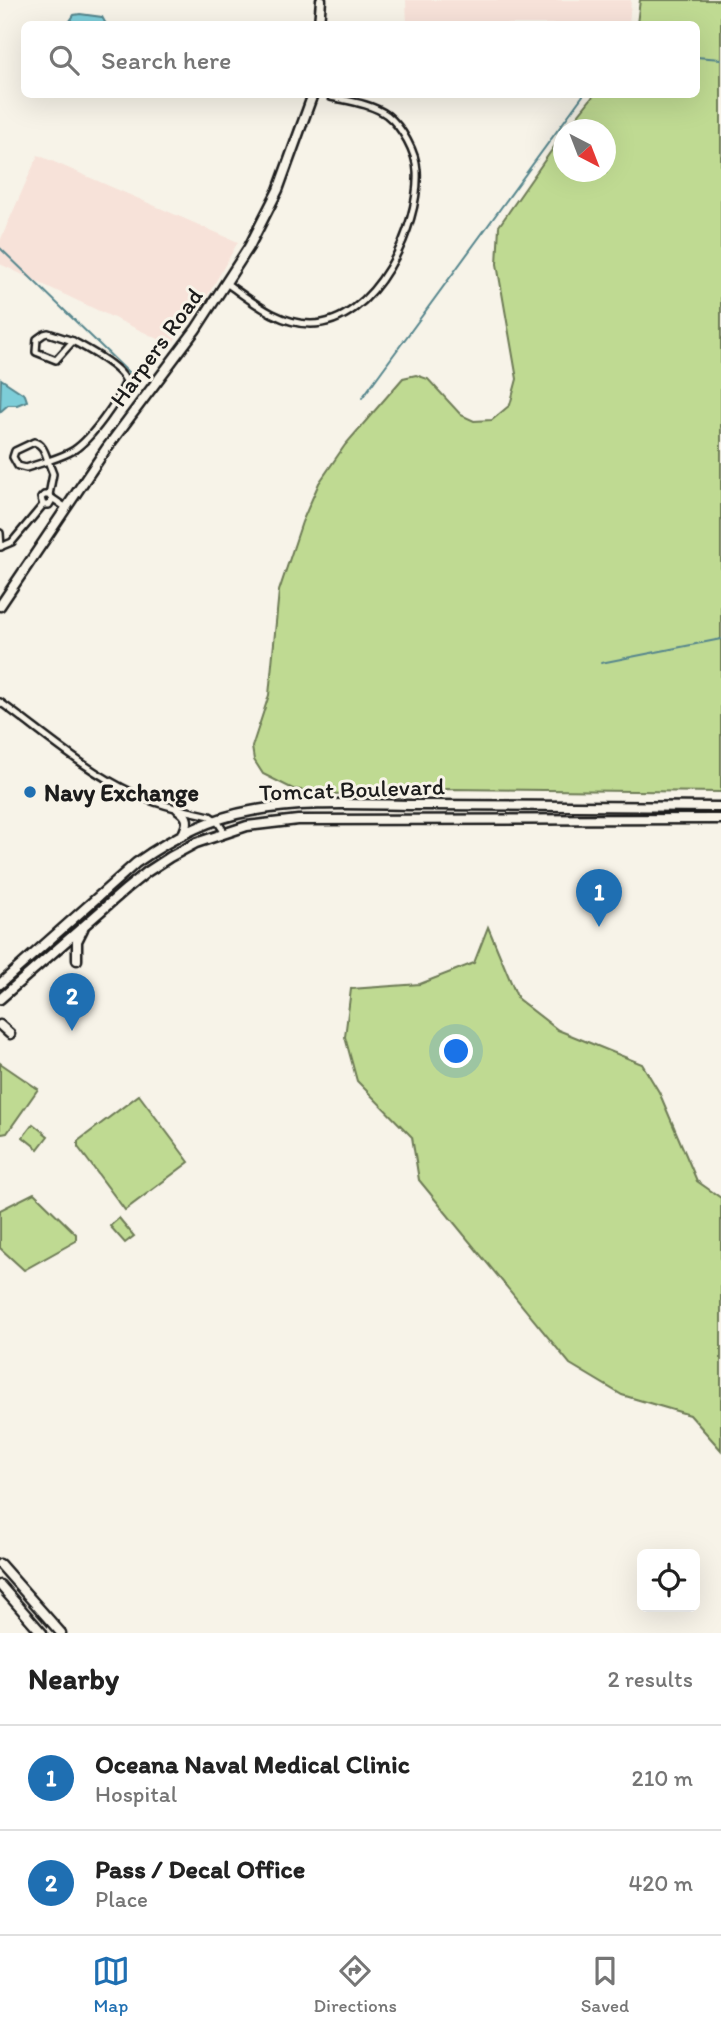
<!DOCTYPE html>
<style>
body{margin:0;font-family:Itim,sans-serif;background:#f2f2f2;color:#222}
.controls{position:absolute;right:21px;bottom:21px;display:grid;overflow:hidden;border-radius:10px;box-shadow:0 7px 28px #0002}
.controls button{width:63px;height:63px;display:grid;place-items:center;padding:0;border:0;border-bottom:2px solid #e0e0e0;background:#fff;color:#222;font:35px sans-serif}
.compass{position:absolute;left:553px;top:119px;width:63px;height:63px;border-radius:50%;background:#fff;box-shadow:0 7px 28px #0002;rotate:138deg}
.you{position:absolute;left:457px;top:1052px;width:24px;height:24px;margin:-18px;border:5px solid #fff;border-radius:50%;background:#1a73e8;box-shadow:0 0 0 10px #1a73e833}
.badge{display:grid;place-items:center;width:46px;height:46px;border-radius:50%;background:#1f6fb2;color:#fff;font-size:23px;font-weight:700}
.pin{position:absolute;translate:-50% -58px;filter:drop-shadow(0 2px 4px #0008)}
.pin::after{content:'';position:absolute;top:37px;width:24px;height:21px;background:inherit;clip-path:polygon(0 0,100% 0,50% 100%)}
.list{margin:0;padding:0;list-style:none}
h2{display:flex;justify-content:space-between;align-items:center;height:91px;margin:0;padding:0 28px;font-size:30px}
h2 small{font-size:23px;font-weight:400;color:#767676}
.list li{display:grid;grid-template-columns:46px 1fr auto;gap:21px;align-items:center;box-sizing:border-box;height:105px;padding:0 28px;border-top:2px solid #e0e0e0}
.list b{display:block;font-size:26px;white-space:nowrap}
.list p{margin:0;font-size:23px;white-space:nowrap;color:#767676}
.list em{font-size:23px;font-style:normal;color:#767676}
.icon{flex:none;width:38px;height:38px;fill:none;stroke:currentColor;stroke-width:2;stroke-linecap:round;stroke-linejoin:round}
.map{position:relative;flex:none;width:721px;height:1633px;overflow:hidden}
.search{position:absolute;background:#fff;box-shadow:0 7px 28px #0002;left:21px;right:21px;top:21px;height:77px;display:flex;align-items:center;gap:18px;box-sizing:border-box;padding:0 24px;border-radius:10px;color:#767676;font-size:26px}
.sheet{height:301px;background:#fff}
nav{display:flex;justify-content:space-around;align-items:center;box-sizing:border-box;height:98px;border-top:2px solid #e0e0e0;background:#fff;font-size:19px;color:#767676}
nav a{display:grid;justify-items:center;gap:4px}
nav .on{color:#1f6fb2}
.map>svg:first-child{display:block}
.built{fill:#f7e2d9}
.green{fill:#bfda92;stroke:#6e7b57;stroke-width:2}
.water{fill:#7dcdd8;stroke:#56868d;stroke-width:2}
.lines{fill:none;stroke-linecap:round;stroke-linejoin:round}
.stream{stroke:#56868d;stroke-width:2}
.street-casing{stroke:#1c1c1c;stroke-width:10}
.secondary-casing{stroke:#1c1c1c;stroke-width:13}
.street{stroke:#f7f3e8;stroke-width:5}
.secondary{stroke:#f7f3e8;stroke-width:8}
.poi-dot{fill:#1f6fb2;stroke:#f7f3e8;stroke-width:2.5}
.labels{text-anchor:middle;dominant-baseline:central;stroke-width:6;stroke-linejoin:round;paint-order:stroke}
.street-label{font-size:24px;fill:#1c1c1c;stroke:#f7f3e8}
.poi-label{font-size:24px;font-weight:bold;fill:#1c1c1c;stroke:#f7f3e8;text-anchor:start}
</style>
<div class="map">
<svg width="721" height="1633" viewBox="0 0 721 1633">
<rect width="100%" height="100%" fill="#f7f3e8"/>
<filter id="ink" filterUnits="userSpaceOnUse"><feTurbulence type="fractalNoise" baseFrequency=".0143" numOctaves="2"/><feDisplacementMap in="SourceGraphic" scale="14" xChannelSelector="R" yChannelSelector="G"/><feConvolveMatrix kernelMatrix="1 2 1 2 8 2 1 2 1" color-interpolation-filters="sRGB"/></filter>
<g filter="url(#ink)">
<g class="built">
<path d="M406 0H631L629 24H407Z"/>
<path d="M38 155 238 242 207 297 171 345 0 264V241Z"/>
</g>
<g class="green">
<path d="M640 0H721V792L445 789 332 794 293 789 263 774 254 760 252 747 269 695 279 591 302 522 319 483 345 445 403 378 416 375 428 379 461 415 474 421 492 420 510 405 517 379 497 264 499 226 563 134 564 172H606V130L567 129 594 95 696 94V24H637Z"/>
<path d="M488 927 518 999 558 1030 642 1064 659 1092 697 1181 721 1198V1450L690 1415 622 1395 570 1364 419 1180 412 1137 357 1081 345 1037 351 989 420 984 474 963Z"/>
<path d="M0 1063 38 1089 7 1133 2 1134 0 1133Z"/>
<path d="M139 1095 189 1162 125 1210 78 1147V1141Z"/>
<path d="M33 1124 48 1136 38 1149 23 1137Z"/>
<path d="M34 1193 76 1234V1241L24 1270 0 1248V1210Z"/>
<path d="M119 1218 134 1236 125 1243 110 1226Z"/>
</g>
<g class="water">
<path d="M80 14 102 17 106 24H68L74 15Z"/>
<path d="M1 379 25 395 27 401 17 405H8L0 412Z"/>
</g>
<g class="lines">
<g class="stream">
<path d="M696 57 721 59"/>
<path d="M0 248 130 374"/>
<path d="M362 398 584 94"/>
<path d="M601 663 721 639"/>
</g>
<g class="street-casing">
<g id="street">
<path d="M226 283C252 301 278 324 311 324 375 324 420 226 417 171 416 152 402 127 387 115 372 104 349 101 331 97"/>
<path d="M48 333 73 341 56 360 36 352 37 339 44 334Z"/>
<path d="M34 442C43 444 45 453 48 461L26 468 18 466 13 457 15 451Z"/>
<path d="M52 498 65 507"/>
<path d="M43 505H49L52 500 49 495 53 474 48 461C57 458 66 455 74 450 92 438 117 402 126 382 122 367 87 349 73 341"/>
<path d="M43 505 41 498 44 495H49"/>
<path d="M0 533 1 547"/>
<path d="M0 547 12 542 43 505"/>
<path d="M0 702C43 733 84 770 133 793 157 805 184 810 210 816L217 821 225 833"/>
</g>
</g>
<g class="secondary-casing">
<g id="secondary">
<path d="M319 24 321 0"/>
<path d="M0 606 106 449 196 329 249 247 278 190 313 94"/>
<path d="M178 809C189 817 189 822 183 834"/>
<path d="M77 960V941L83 929"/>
<path d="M0 984 136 863C170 839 210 818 251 811 309 800 370 805 427 805 525 806 623 806 721 807"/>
<path d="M0 999 126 889 147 872 170 857 196 843 247 826 298 820 721 819"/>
<path d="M0 1025 10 1034"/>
<path d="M0 1564 61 1633"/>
<path d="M0 1585 42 1633"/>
</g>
</g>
<use href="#street" class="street"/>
<use href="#secondary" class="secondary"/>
</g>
</g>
<circle class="poi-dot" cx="30" cy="792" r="7"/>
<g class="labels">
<g class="street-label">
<text transform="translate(156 347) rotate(-54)">Harpers Road</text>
<text transform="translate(352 789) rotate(-2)">Tomcat Boulevard</text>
</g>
<g class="poi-label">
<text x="44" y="792">Navy Exchange</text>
</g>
</g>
</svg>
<div class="controls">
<button><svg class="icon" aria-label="locate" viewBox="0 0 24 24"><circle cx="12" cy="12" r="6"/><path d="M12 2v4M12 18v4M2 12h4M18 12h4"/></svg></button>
</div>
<svg class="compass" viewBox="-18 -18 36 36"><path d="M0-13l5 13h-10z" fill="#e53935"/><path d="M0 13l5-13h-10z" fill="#767676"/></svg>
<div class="you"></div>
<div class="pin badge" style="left:599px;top:927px">1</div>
<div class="pin badge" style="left:72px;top:1031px">2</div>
<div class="search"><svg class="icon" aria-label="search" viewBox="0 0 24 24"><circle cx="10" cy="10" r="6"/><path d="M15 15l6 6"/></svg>Search here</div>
</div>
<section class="sheet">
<h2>Nearby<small>2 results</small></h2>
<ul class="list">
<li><span class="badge">1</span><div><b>Oceana Naval Medical Clinic</b><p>Hospital</p></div><em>210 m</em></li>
<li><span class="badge">2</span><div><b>Pass / Decal Office</b><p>Place</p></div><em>420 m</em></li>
</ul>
</section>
<nav>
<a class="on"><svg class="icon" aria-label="map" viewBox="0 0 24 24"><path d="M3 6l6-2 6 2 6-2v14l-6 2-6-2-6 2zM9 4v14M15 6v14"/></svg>Map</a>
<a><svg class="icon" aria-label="directions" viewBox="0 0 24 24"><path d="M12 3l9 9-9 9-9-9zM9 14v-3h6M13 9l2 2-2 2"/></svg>Directions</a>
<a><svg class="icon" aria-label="saved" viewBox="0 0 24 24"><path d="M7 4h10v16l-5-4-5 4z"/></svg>Saved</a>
</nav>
